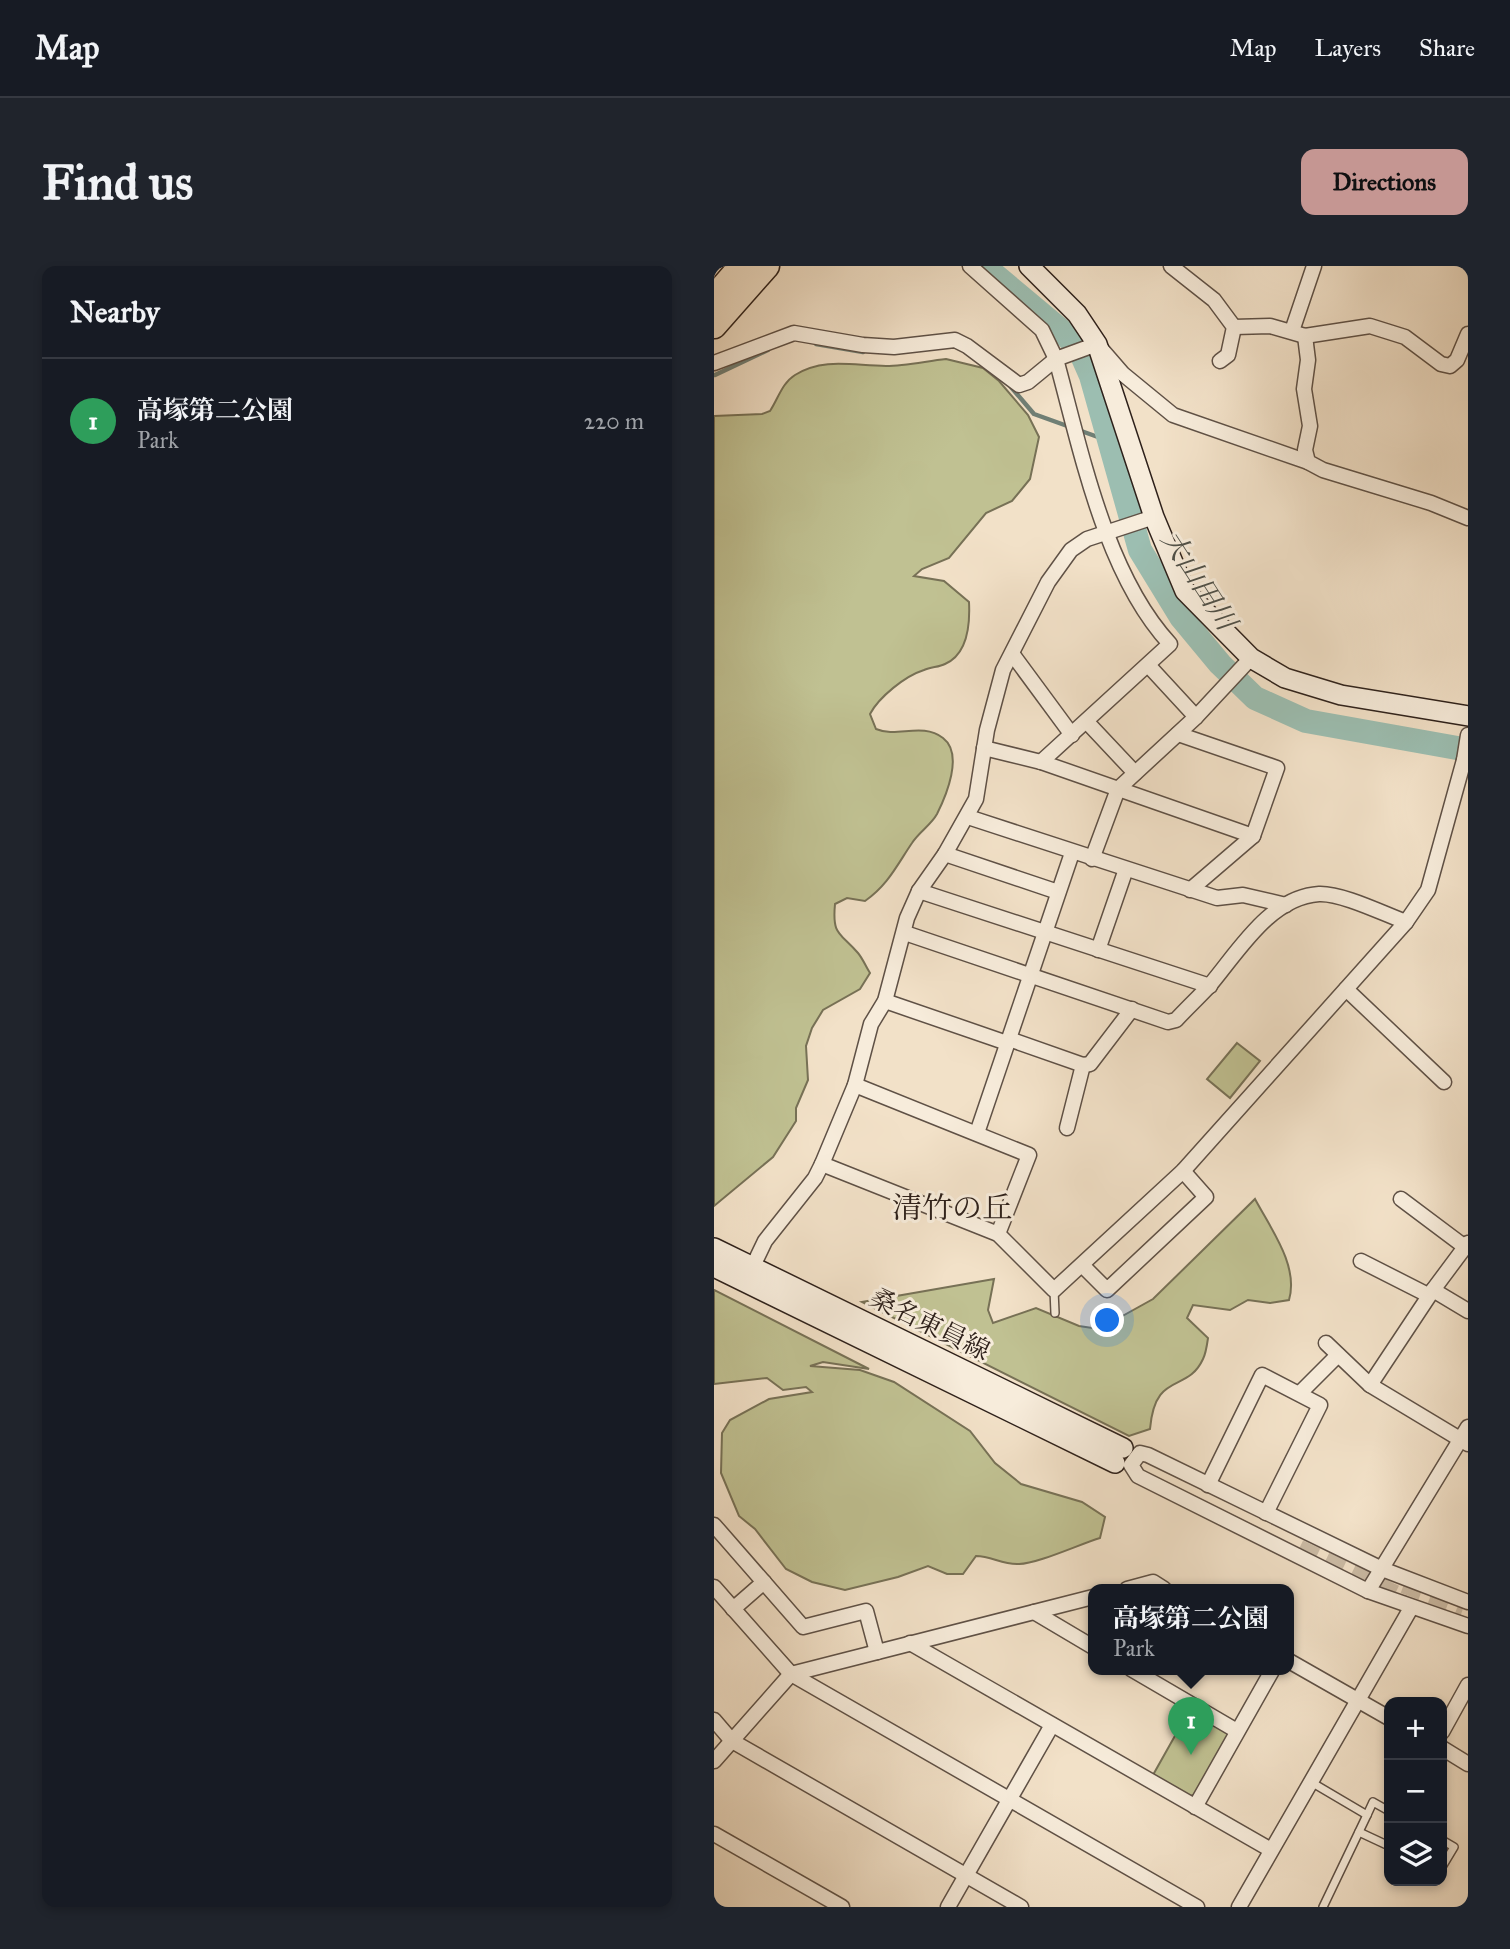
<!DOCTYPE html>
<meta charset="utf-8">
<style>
body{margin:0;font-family:"IM FELL Great Primer","Noto Serif JP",serif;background:#20242c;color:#f1f3f6}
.controls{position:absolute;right:21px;bottom:21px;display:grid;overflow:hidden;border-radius:14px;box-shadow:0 4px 10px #0003}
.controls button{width:63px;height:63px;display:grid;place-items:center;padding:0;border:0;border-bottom:2px solid #363941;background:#171b24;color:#f1f3f6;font:35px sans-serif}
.you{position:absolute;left:394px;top:1055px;width:24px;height:24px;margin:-18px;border:5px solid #fff;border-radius:50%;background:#1a73e8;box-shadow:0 0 0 10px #1a73e833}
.badge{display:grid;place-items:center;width:46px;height:46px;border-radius:50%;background:#c59692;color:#fff;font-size:23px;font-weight:700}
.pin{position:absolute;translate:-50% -58px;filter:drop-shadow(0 2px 4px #0008)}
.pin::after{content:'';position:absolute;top:37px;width:24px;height:21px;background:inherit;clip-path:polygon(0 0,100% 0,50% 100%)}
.popup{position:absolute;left:374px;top:1318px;width:206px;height:91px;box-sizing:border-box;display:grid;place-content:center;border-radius:14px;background:#171b24;filter:drop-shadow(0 2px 5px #0005);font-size:23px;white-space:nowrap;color:#9ea1a6}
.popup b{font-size:26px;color:#f1f3f6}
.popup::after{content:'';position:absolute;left:50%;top:100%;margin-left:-14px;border:14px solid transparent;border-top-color:#171b24}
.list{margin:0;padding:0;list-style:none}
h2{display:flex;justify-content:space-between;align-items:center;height:91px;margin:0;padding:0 28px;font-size:30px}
h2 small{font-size:23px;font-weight:400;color:#9ea1a6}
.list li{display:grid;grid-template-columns:46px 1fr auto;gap:21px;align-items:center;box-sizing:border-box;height:126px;padding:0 28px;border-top:2px solid #363941}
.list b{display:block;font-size:26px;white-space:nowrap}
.list p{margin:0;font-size:23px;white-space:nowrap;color:#9ea1a6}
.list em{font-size:23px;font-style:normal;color:#9ea1a6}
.icon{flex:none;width:38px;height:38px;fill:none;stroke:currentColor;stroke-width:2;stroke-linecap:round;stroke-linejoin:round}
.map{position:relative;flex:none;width:754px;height:1641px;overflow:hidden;border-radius:14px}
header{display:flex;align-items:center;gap:42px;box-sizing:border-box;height:98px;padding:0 35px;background:#171b24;border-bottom:2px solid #363941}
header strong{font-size:33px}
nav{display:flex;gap:38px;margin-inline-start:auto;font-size:24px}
.intro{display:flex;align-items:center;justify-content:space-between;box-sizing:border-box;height:168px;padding:0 42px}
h1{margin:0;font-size:49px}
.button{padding:18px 32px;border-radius:14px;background:#c59692;color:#111;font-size:24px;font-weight:700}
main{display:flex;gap:42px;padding:0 42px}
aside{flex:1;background:#171b24;border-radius:14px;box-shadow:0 4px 10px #0003}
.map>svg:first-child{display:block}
.green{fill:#c0c192;stroke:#777156;stroke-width:2}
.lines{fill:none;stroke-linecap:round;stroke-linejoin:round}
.stream{stroke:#707f75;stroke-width:4.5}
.river{stroke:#9cbeb1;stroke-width:24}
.secondary-tunnel{stroke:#cbbba5;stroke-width:19;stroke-dasharray:19 10;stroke-linecap:butt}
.lane-casing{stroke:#5f5146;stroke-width:10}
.street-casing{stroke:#5f5146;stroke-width:17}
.secondary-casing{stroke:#2e211b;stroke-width:22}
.highway-casing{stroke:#2e211b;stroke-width:27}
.lane{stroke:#f7ecdb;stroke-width:7}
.street{stroke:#f7ecdb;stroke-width:14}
.secondary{stroke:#f7ecdb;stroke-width:19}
.highway{stroke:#f2e1c8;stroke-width:24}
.labels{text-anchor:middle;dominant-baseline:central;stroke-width:6;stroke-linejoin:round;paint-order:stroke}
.street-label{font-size:26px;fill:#2e211b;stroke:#f7ecdb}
.water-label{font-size:28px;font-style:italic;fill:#4f5048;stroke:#f7ecdb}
.quarter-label{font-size:30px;fill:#2e211b;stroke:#f7ecdb}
</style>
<header>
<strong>Map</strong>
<nav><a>Map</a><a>Layers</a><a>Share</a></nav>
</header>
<div class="intro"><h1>Find us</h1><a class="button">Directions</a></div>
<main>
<aside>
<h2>Nearby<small></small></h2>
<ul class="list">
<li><span class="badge" style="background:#2e9e5b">1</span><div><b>高塚第二公園</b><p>Park</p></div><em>220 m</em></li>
</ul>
</aside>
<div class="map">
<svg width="754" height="1641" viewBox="0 0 754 1641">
<rect width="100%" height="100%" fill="#f2e1c8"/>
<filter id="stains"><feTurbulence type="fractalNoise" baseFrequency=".00286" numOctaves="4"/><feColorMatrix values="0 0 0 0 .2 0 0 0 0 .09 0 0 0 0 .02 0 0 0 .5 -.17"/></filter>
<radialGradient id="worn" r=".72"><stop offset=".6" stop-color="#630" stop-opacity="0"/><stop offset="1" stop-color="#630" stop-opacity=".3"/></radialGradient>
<g class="green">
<path d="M232 93 269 102 285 115 314 149 325 171 316 213 298 235 272 247 235 292 208 303 200 310 230 315 255 336C256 356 254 388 231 398 225 401 217 401 210 404 191 410 165 431 156 448L162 463C183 472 208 456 229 472 250 488 232 530 223 548 217 559 205 566 198 577 183 599 174 619 151 635L133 632 121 638C118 670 126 666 144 687 149 693 152 701 156 707L146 723 109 744 98 762 92 780 94 814 82 842V855L59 891 0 940V150L48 148 56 145C64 133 68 117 81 109 110 91 140 100 172 100 191 100 213 95 232 93Z"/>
<path d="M523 777 546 795 516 832 493 813Z"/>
<path d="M541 933C557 963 585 1000 575 1034L556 1037 534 1034 516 1044 479 1039 473 1052 494 1072C493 1079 492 1087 489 1093 473 1128 441 1104 436 1163L415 1170 148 1036 280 1013 274 1044 279 1057 322 1042 365 1060 385 1063 439 1033Z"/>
<path d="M0 1024 155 1103 109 1096 96 1100 146 1104 180 1116 256 1165 281 1197 307 1218 368 1236 391 1251 386 1272C366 1278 323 1298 305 1298 288 1299 278 1290 262 1290L249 1308H233L214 1300 184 1311 131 1324 98 1316 72 1303 41 1263 25 1250 7 1207 8 1167 16 1154 55 1133 98 1126 92 1121 69 1124 53 1112 0 1118Z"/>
<path d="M476 1443 514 1464 515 1470 481 1529 475 1530 439 1509Z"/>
</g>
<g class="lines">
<g class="stream">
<path d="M102 78 149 86"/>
<path d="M1 109 54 84"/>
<path d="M297 121 320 148 395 175"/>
</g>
<path class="river" d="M270 0 350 67 366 85 377 110 426 284 467 351 506 398 541 432 592 455 754 484"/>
<g class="secondary-tunnel">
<path d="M585 1283 691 1333"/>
<path d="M690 1318 750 1340"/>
</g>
<g class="lane-casing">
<g id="lane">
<path d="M340 1024 341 1047"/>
<path d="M597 1516 653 1549 659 1536 675 1545"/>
<path d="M645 1566 675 1580"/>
<path d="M728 1574 740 1581 728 1601"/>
<path d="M609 1641 653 1549"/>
</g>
</g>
<g class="street-casing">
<g id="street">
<path d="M256 0 328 64 342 93C367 184 391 308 456 378L327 496"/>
<path d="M457 0 500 34 520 61 514 89 506 95"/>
<path d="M520 61 556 60 591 70 656 60 691 71 727 98 736 100 743 94 754 68"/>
<path d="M578 65 600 0"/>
<path d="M591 70 594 94 590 123 596 160 591 184 594 196 609 204 717 237 754 252"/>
<path d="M0 97 80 67 149 79 180 81 241 74 253 80 305 119 314 116 342 93 383 78 409 108 459 149 594 196"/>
<path d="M299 389 358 469"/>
<path d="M434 399 482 451"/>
<path d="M373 456 421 507"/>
<path d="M464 468 563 502 539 570 476 624"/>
<path d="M754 469 750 494 754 495"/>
<path d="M270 482 327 496 539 570"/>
<path d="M254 551 503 632 529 629 572 639"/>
<path d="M231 588 344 626"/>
<path d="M378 593 404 523 482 451 537 392"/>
<path d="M205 625 496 720"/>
<path d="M191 667 454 756 462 754C473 742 485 731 496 719 524 686 556 631 605 628 628 627 670 648 692 656"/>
<path d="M384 684 412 603"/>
<path d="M632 723 730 816"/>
<path d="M171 735 293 777"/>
<path d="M295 773 369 799 376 798 418 743"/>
<path d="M141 819 315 889 284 968"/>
<path d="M353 862 369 799"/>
<path d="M263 867 358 587"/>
<path d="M108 898 284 968 340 1024 469 905 692 656 714 624 750 494"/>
<path d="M687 933 751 981"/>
<path d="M647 995 714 1029"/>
<path d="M39 1000 51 975 101 912 108 898 141 819 157 758 171 735 193 652 205 625 231 588 262 533 273 464 289 404 334 316 357 284 373 273 440 251"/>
<path d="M369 1000 393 1024 492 931 469 905"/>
<path d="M719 1024 754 977"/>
<path d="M754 1045 719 1024 656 1119 754 1178"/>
<path d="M612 1077 656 1119"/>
<path d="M586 1127 624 1089"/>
<path d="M494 1219 548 1109 606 1139 552 1247"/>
<path d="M0 1259 89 1361 152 1345 163 1386"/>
<path d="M0 1321 77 1408 483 1641"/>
<path d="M413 1323 439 1316 450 1323"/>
<path d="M654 1325 754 1161"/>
<path d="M754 1336 668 1303 434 1189 426 1187 417 1199 424 1210 654 1325 754 1360"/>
<path d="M19 1343 50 1316"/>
<path d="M320 1346 379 1381"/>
<path d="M196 1377 557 1584"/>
<path d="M575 1395 675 1452"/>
<path d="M417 1403 523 1465"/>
<path d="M0 1454 18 1475 307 1641"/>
<path d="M728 1466 754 1419"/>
<path d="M728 1482 754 1498"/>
<path d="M0 1495 77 1408 379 1331"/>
<path d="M481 1541 559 1403"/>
<path d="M0 1568 128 1641"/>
<path d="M234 1641 338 1459"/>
<path d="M525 1641 697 1342"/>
</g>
</g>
<g class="secondary-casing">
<g id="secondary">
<path d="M315 0 363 48 383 78 440 251 471 325 537 392 571 412 627 429 754 450"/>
<path d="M0 982 409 1182"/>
<path d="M0 1001 401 1197"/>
</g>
</g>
<g class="highway-casing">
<g id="highway">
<path d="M0 31 27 0"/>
<path d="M0 60 53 0"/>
</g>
</g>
<use href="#lane" class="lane"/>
<use href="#street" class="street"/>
<use href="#secondary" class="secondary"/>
<use href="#highway" class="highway"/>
</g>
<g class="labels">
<g class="street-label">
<text transform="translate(216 1058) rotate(26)">桑名東員線</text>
</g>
<g class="water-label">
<text transform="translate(485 314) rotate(57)">大山田川</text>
</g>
<g class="quarter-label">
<text x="238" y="942">清竹の丘</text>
</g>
</g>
<rect width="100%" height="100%" filter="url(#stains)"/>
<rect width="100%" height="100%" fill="url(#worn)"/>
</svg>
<div class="controls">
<button>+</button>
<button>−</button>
<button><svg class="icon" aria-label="layers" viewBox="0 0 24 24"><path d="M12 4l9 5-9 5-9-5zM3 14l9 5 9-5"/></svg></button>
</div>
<div class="you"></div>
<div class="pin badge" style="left:477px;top:1489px;background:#2e9e5b">1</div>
<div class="popup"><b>高塚第二公園</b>Park</div>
</div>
</main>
